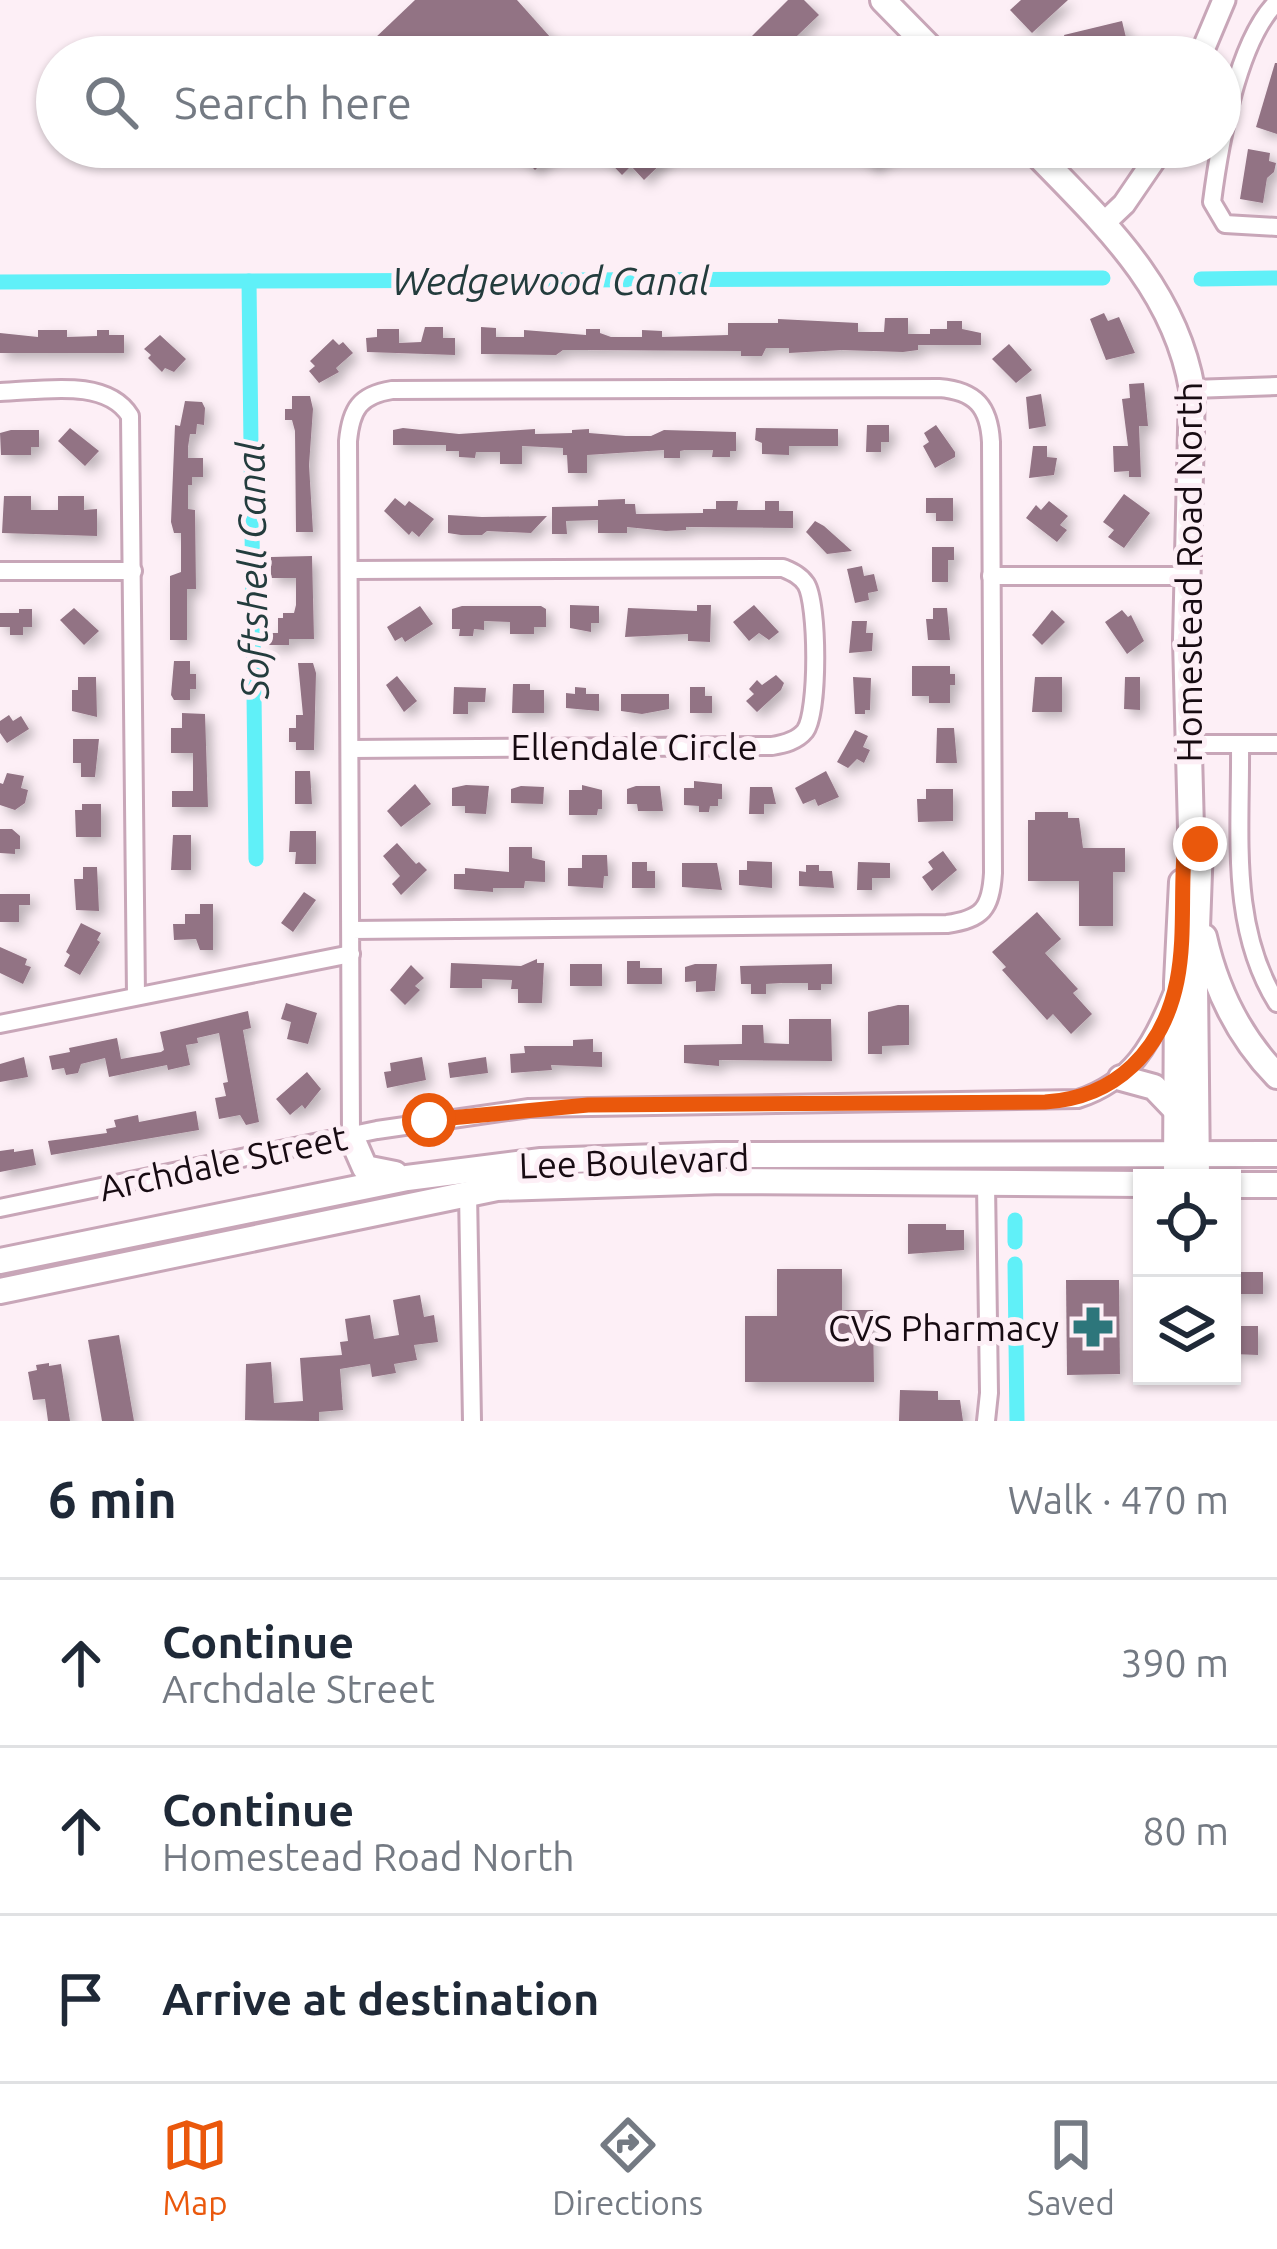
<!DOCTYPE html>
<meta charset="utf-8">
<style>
body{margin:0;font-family:Ubuntu,sans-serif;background:#f2f2f3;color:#1f2937}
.controls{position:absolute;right:36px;bottom:36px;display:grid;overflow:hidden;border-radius:0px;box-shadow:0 3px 9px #0004}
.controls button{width:108px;height:108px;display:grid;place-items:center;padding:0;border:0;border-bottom:3px solid #e0e1e3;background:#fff;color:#1f2937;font:60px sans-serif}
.stop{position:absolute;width:36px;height:36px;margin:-27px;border:9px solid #ea580c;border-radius:50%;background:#fff}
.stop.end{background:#ea580c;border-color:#fff;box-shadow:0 3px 12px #0008}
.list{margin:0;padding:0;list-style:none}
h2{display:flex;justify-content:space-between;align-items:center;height:156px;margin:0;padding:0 48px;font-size:51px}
h2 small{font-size:39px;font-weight:400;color:#747a83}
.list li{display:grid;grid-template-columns:78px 1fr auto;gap:36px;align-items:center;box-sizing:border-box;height:168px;padding:0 48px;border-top:3px solid #e0e1e3}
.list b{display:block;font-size:45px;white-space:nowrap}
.list p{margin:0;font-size:39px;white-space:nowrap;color:#747a83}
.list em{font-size:39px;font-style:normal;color:#747a83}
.icon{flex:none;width:66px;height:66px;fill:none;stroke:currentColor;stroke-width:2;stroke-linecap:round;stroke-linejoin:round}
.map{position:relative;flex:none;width:1277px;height:1421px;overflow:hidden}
.search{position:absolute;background:#fff;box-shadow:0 3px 9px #0004;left:36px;right:36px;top:36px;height:132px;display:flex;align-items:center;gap:30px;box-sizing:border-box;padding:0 42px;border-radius:66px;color:#747a83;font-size:45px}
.sheet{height:660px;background:#fff}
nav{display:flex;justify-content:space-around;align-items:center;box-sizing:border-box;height:168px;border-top:3px solid #e0e1e3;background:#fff;font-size:33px;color:#747a83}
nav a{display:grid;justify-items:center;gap:6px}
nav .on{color:#ea580c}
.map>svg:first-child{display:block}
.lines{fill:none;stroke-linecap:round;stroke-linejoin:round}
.canal{stroke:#60f0f8;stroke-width:15}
.building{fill:#927384;filter:url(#shadow)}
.minor-casing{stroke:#c8a6b8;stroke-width:22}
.tertiary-casing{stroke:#c8a6b8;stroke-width:27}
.secondary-casing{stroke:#c8a6b8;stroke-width:30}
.minor{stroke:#fff;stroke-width:16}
.tertiary{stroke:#fff;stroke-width:21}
.secondary{stroke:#fff;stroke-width:24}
.route{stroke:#ea580c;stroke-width:15}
.labels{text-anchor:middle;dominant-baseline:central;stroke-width:10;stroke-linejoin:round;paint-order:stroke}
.street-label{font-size:36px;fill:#170b12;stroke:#fdeff6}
.poi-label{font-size:36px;fill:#170b12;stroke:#fdeff6;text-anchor:end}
.water-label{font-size:39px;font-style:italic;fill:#233c3d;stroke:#fdeff6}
</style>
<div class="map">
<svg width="1277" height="1421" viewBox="0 0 1277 1421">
<defs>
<filter id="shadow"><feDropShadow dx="6" dy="6" stdDeviation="6" flood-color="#0004"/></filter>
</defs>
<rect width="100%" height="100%" fill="#fdeff6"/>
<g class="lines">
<g class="canal">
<path d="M1201 279 1277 278"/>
<path d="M249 281 256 859"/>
<path d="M0 282 1103 278"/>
<path d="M1015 1220V1242"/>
<path d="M1015 1264 1017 1421"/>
</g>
</g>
<g class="building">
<path d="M415 0H517L568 57H389L373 40Z"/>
<path d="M788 0H804L819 15 775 57H771L751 37Z"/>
<path d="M1021 0H1068L1032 33 1010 10Z"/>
<path d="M1122 21 1129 50 1102 57H1069L1064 35Z"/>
<path d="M1275 63H1277V134L1256 127Z"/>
<path d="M512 147H559L535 170Z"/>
<path d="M595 147H658L668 157 644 180 631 166 622 175Z"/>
<path d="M854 147H897L873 168Z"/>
<path d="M1248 149 1270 153 1269 161 1276 163 1274 172 1267 178 1263 203 1240 199Z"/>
<path d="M1104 313 1108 321 1119 317 1135 353 1106 360 1090 319Z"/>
<path d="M885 318H908V334H930V329H947V321H962V329L981 333V345H918V350L903 352 842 350 789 353V348H766L762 356H741V351L586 350H563L556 355 481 354V327L496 328V337H524V330L586 335V329H600V333L611 337H642V330L662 331V337L728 335V323H778V319L858 323V332H884Z"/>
<path d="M425 327H443V338H455V355L367 352 366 338 377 337V329H399V343L421 342Z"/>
<path d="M38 330H67V337L97 336V330H109V335H124V353H0V333L38 337Z"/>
<path d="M160 335 186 359 174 372 165 368 162 372 148 358 151 355 144 349Z"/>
<path d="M333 339 339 345 343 342 353 353 336 368 339 372 319 383 309 371 315 366 310 361Z"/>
<path d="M1009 344 1032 370 1016 383 992 359Z"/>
<path d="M1144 383 1148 426H1139L1141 477H1129V471L1114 472 1113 446H1128L1122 399 1130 398 1129 384Z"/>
<path d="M1041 394 1046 426 1029 429 1026 397Z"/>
<path d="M292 396H310L313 409 309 465 313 532H296L295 431 292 420H285V409H292Z"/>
<path d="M185 401 202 402 205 408 204 425 197 424 196 434H190L188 447V458H203V477H192V485H188V509L195 510 196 589H187V640H170V576L181 572V533H174L171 522 175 425 180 426Z"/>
<path d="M867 425H889V442H881V452H866Z"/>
<path d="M936 425 955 452V457L935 468 923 446 929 442 924 433Z"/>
<path d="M70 428 99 451 85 466 58 441Z"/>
<path d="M403 428 459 434 535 429V434L572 433V430L589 429V433L626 436H651L664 430 736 432V451H730V457H712L713 450H685L680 451V458H664V450L587 455V473H568L567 455H563V448L522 446V464H500V452H476L475 458 459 457V451H446V445H393V430Z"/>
<path d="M756 428 838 429V446H789V455L762 454V443L755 440Z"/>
<path d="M11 430H39V447H31V455H1L0 433Z"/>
<path d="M1033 446H1047V457L1057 458 1054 475 1029 478Z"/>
<path d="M1124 494 1150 513 1124 548 1108 537 1114 530 1103 522Z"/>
<path d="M4 496H31V510H58V496H84V510L97 509V536L2 533Z"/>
<path d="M395 498 405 506 409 501 434 519 419 537 412 531 409 535 384 511Z"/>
<path d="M926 498H953V521H936V513H926Z"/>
<path d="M625 499V504H635L636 514 703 513V509H716V501H738L737 510H765V501H779V511H793V528L686 527V530L666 531 627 527V533H598V520L566 521 567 534H552V507L598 506V500Z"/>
<path d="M1049 501 1068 516 1060 525 1067 530 1057 542 1026 518 1036 505 1041 510Z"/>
<path d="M448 515 482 517 547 516 531 533 487 531 482 535H461L448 533Z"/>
<path d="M815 521 824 526 852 551 827 554 806 532Z"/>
<path d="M932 547H954V560H948V582H932Z"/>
<path d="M312 556 314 639H289V645H269V633H278V618H283V613H294L296 605V578H271V557Z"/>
<path d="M862 566 864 576 874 574 878 591 868 593 869 600 855 603 847 569Z"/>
<path d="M570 605 599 606V623H591V632L570 628Z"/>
<path d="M697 605H711L710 642 688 641V634L625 637 628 608 697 611Z"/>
<path d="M754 605 779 632 769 640 759 633 749 641 733 622Z"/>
<path d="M420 606 433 624 405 642 402 637 395 641 387 627Z"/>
<path d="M462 606H541L546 609V627H534V634H510V622L484 621V630L474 629 473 636H459L460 629H452V609Z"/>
<path d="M74 608 99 631 84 645 60 620Z"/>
<path d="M933 608H947L950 640H928L926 619H933Z"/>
<path d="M19 609H32V627H23V635H10V627H0V613H19Z"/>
<path d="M1052 610 1065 622 1042 645 1032 635Z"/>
<path d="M1122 610 1128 617 1131 615 1144 641 1127 654 1105 622Z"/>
<path d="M852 621H867L866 633H873L872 651 849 653Z"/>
<path d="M174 661H190V674H196V689H190V700H174L171 695Z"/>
<path d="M298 663H313L316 673 314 750H296V742H289V728H296V715H303Z"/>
<path d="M912 666H950V674H955V685H950V703H929V696H912Z"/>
<path d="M776 675 784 683 781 690 757 712 746 701 754 694 749 689 757 680 762 685Z"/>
<path d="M397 676 417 701 404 712 386 685Z"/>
<path d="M78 677H96L97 717 72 711V690H78Z"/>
<path d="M853 677 871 678 870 710H865V714H855Z"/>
<path d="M1035 677H1062V712H1032Z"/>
<path d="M1125 677H1140V710L1124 709Z"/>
<path d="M513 684H530V690H544V713H512Z"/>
<path d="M454 687 486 688 485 702H468V714H453Z"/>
<path d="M575 687 586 688V694H599V711L566 708V693L575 694Z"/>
<path d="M690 687H705V696H712V713H690Z"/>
<path d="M621 694H669V709L642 714 621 711Z"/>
<path d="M182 713 205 714 208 807H172V791H193V753H171V728H182Z"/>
<path d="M9 715 13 721 21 716 29 729 7 743 0 733V721Z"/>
<path d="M937 728H954L957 763H936Z"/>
<path d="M855 730 868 736 863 747 870 750 864 763 857 759 848 768 837 762Z"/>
<path d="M73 739H99L95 777H81V763H73Z"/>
<path d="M295 771H310L312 804H295Z"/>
<path d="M826 771 839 797 818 806 815 799 803 804 795 788Z"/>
<path d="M7 773 24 776 21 788 28 790 25 803 15 810 0 805V783L3 784Z"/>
<path d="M694 781 722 784V799H718V806H710L709 812H699V806L684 805V788H694Z"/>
<path d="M415 784 431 804 401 827 387 811Z"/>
<path d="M466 785 489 786 486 814 465 813V806H452V788Z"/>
<path d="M582 785 602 790V809H598L597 815H569V790H582Z"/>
<path d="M521 786 544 787 543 804 511 803V789Z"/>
<path d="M636 786H660L663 811H638L637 804H627V789Z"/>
<path d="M750 787H772L776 804H764V814H749Z"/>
<path d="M926 789H953V821L918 822 917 799H926Z"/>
<path d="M82 804H101V837H76L75 810H82Z"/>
<path d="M1035 812H1068V818H1079L1083 848H1125V872H1113V926H1079V881H1028V820H1035Z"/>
<path d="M0 829H12L20 836V849H15V854L0 853Z"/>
<path d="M290 831H316V864H295L296 852H289Z"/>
<path d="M173 835H191V870H171Z"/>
<path d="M397 843 416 864 419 862 427 870 401 895 392 884 400 876 383 856Z"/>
<path d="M509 847H532V858L545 861V882L525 881 524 888H493V892L454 889V874H465V868L509 872Z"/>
<path d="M943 851 957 870 932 891 922 877 933 869 928 862Z"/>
<path d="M582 855H607L608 876H604L603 888 568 886V868H582Z"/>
<path d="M747 861 772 862V888L739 885V870H747Z"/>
<path d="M632 862H647V871H655V888H632Z"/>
<path d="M858 862 890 863V878H872V890H857Z"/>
<path d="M682 863H717L722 890 682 887Z"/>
<path d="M806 865H819V871H832L834 888 799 886V871L806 872Z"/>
<path d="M83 867H97L99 911 76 910 74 879H83Z"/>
<path d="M304 892 316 900 293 932 281 923Z"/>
<path d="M0 894H30V905H19V922H0Z"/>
<path d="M200 904H213V950H200L196 939 174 940 173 924H185V914H200Z"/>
<path d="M1037 912 1061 939 1045 953 1078 989 1073 993 1092 1014 1071 1034 1053 1014 1047 1020 1002 970 1006 967 992 952Z"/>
<path d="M81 923 101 933 97 940 100 942 80 975 64 966 70 955 66 952Z"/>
<path d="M0 947 27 959 25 965 31 967 23 984 0 973Z"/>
<path d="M537 959V963H544L542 1003H518V989H511L512 980 482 979V988H450L451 963 521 966Z"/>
<path d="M627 961H640V968H662V984H627Z"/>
<rect x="570" y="964" width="32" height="22"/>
<path d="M695 964H717L715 991 696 992V981L685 982V967Z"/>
<path d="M832 964V984H821V990H808V983H782L766 984V994H751V984H741L740 966Z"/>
<path d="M411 965 424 978 415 986 420 990 405 1005 390 990Z"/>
<path d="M286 1003 317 1013 308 1044 287 1039 291 1022 281 1019Z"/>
<path d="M898 1005H909V1045L882 1046V1054H868V1012Z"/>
<path d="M248 1011 251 1028 243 1030 259 1122 246 1125 240 1115 219 1119 215 1098 226 1096 223 1083 228 1082 219 1033 197 1038 198 1043 186 1045 190 1065 168 1070 167 1065 109 1077 105 1058 81 1064 78 1073 66 1075 64 1068 52 1070 49 1056 70 1052 69 1048 117 1038 121 1059 161 1052 164 1050 160 1032Z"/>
<path d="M789 1019H831L832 1061 719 1060V1066L684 1063V1045L742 1044V1025H763L764 1043 789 1044Z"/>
<path d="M593 1039V1052H602V1067L551 1065 552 1070 511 1073 510 1054 525 1053 524 1046H573V1040Z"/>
<path d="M24 1057 28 1077 0 1082V1064Z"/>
<path d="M422 1057 426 1080 387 1088 384 1072 391 1071 390 1063Z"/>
<path d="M486 1057 488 1073 450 1078 448 1063Z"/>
<path d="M307 1072 321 1089 305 1109 302 1105 290 1115 276 1099Z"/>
<path d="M196 1111 199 1130 51 1155 48 1141 107 1133 106 1129 116 1127 114 1120 138 1115 139 1122Z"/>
<path d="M14 1149V1152L33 1149 36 1165 0 1172V1151Z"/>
<path d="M908 1224H946V1230H964V1250L908 1254Z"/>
<path d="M777 1269H842V1310H873L874 1382H745V1316H777Z"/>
<rect x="1232" y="1272" width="31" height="22"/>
<path d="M1066 1280H1119L1120 1374 1067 1375Z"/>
<path d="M420 1295 424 1317 434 1315 438 1342 414 1345 417 1360 394 1364 396 1373 372 1377 370 1364 340 1369 343 1410 319 1412V1421L245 1420 246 1364 271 1362 274 1403 303 1401 300 1358 342 1355 340 1342 348 1341 345 1319 370 1315 374 1339 399 1335 393 1300Z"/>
<path d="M1232 1326H1258V1355L1232 1354Z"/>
<path d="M119 1335 134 1421H102L88 1340Z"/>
<path d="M49 1363V1366L61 1364 70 1421H48L45 1399 33 1400 28 1372 37 1370 36 1365Z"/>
<path d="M900 1390 938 1391V1400H960L963 1421H899Z"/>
</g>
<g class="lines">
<g class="minor-casing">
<g id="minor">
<path d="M1277 2C1237 41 1219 147 1212 202L1225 224 1277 227"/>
<path d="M1192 389 1277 386"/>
<path d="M0 392C40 391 106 377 130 416L136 996"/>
<path d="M350 570 783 568C792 572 800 575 806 584 818 603 819 712 805 731 797 741 784 744 772 746L351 749"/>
<path d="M0 571H133"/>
<path d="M991 576H1189"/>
<path d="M1187 744H1277"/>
<path d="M1240 745C1241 833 1229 926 1277 1003"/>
<path d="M351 930 947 924C982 919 991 909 993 873L991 442C989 407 976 391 939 388L392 390C360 395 351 409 348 441L351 1136"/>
<path d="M0 1024 351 954"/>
<path d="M468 1193 472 1421"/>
<path d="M0 1208 377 1130 529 1108 1078 1099C1131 1082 1152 1044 1172 994"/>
<path d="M986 1421 989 1393 986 1184"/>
</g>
</g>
<g class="tertiary-casing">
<g id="tertiary">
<path d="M1200 57 1224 0"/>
<path d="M1104 223 1124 204 1163 147"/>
</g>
</g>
<g class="secondary-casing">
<g id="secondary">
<path d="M883 0 939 57"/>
<path d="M1030 147C1100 220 1174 285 1192 389L1186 640 1191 829 1200 845 1195 983 1197 1178"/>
<path d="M1204 937C1216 990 1239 1037 1277 1076"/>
<path d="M1121 1078 1154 1087 1176 1110"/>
<path d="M351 1136 365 1168 395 1174"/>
<path d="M1176 1178 1177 982 1182 882"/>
<path d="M1232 1185H1277"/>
<path d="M0 1261 407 1178 541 1161 717 1155 1277 1154"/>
<path d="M0 1291 497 1188 722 1181 1142 1184"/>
</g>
</g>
<use href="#minor" class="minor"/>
<use href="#tertiary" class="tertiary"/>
<use href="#secondary" class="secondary"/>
</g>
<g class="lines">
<path class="route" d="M429 1120 588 1105 1045 1102C1116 1098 1163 1050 1177 981 1186 936 1180 887 1185 842L1193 835 1200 844"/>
</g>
<defs>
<g id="pharmacy-bare" transform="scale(3.24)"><path d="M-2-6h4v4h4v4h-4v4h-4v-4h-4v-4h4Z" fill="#2d767b" stroke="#fdeff6" stroke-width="2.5" paint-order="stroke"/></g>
</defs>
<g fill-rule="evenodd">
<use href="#pharmacy-bare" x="1093" y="1327"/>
</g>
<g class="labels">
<g class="street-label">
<text transform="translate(1188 572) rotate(-90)">Homestead Road North</text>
<text x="634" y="746">Ellendale Circle</text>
<text transform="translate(634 1161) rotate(-2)">Lee Boulevard</text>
<text transform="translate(223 1162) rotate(-12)">Archdale Street</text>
</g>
<g class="poi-label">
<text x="1059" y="1327">CVS Pharmacy</text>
</g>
<g class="water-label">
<text x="551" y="280">Wedgewood Canal</text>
<text transform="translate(252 570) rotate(-91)">Softshell Canal</text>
</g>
</g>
</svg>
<div class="controls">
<button><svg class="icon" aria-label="locate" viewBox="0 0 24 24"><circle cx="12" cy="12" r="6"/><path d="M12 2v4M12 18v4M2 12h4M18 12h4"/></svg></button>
<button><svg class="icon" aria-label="layers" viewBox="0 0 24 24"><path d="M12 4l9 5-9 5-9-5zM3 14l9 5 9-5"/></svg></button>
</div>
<div class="stop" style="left:429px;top:1120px"></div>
<div class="stop end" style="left:1200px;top:844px"></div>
<div class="search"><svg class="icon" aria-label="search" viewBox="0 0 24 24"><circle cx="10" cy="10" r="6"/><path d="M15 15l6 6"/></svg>Search here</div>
</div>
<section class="sheet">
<h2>6 min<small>Walk · 470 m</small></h2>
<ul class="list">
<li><svg class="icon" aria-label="ahead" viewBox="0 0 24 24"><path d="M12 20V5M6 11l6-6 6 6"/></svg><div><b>Continue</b><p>Archdale Street</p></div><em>390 m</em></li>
<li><svg class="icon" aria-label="ahead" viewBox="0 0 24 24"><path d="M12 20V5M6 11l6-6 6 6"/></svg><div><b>Continue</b><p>Homestead Road North</p></div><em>80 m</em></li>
<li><svg class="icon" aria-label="arrive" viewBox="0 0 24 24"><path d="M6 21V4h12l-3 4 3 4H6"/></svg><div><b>Arrive at destination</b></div></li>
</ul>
</section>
<nav>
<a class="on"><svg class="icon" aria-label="map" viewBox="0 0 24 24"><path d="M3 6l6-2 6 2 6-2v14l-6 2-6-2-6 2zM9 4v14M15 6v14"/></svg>Map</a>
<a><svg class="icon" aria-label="directions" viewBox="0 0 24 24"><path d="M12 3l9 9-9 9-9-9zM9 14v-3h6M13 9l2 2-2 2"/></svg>Directions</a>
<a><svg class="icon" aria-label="saved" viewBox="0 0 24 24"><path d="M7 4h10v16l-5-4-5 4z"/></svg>Saved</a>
</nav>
